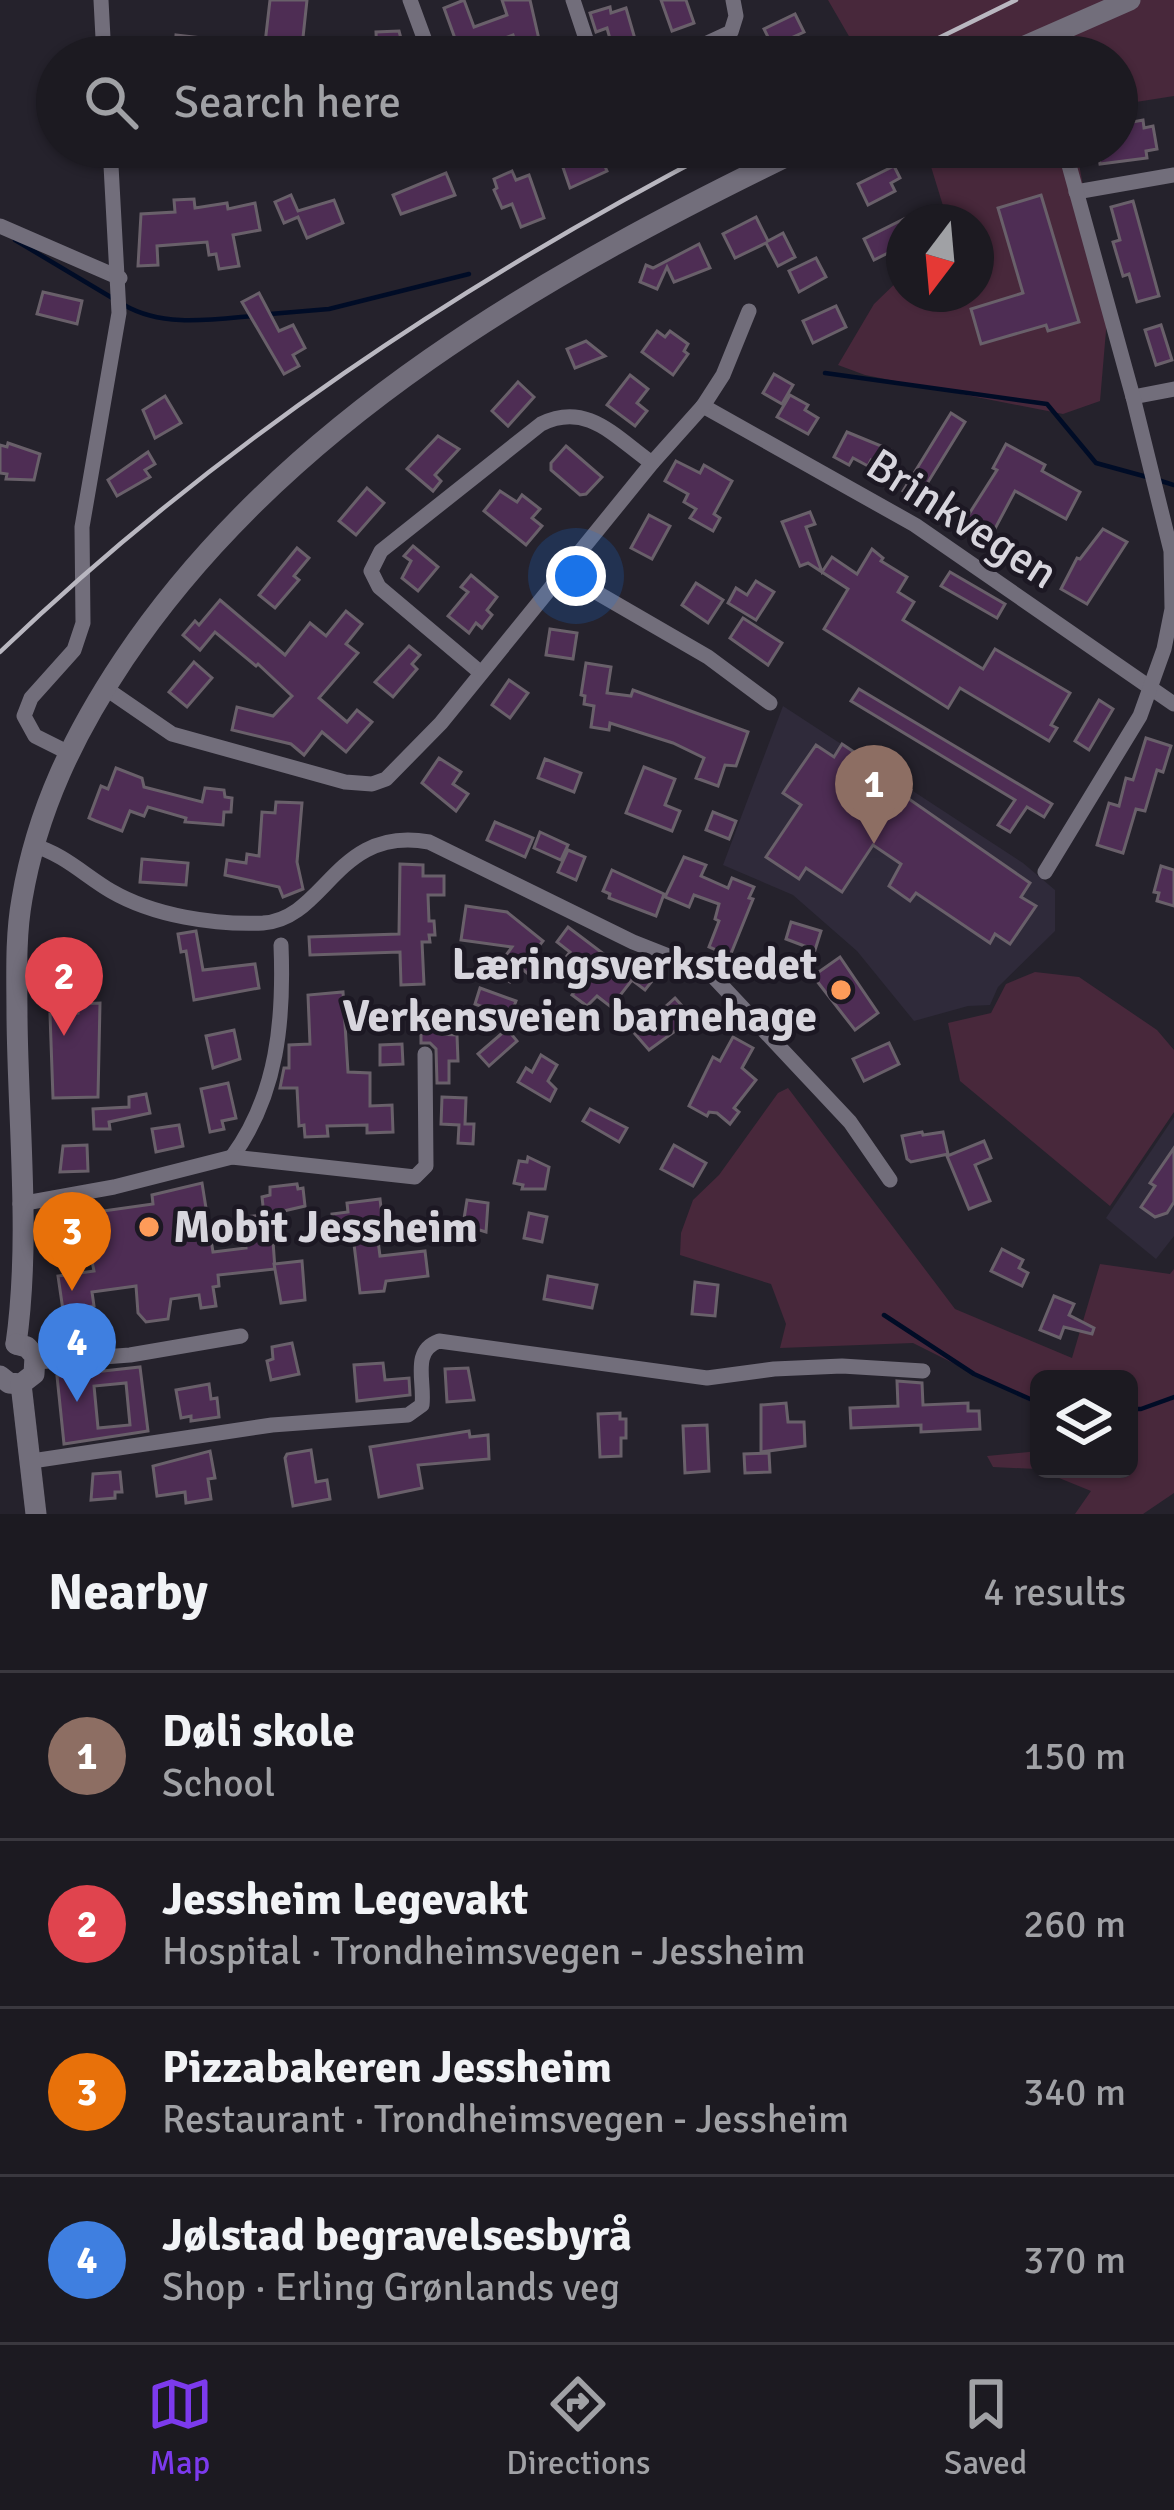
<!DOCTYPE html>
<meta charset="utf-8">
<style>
body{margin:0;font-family:Signika,sans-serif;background:#29272e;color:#f1f3f6}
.controls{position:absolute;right:36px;bottom:36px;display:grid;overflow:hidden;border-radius:18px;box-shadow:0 3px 9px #0004}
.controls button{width:108px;height:108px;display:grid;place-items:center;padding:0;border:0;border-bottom:3px solid #3a383f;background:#1c1a21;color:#f1f3f6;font:60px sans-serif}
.compass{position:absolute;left:886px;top:204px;width:108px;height:108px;border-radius:50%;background:#1c1a21;box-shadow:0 3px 9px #0004;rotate:196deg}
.you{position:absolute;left:576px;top:576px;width:42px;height:42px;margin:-30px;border:9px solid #fff;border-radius:50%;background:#1a73e8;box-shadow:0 0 0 18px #1a73e833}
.badge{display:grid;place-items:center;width:78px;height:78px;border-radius:50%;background:#7c3aed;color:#fff;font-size:39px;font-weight:700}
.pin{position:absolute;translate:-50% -99px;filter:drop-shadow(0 3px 6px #0008)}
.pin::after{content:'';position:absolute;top:63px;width:42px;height:36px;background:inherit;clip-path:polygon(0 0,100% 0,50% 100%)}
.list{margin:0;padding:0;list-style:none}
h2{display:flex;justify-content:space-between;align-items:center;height:156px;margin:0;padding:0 48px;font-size:51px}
h2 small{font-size:39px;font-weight:400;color:#a0a1a5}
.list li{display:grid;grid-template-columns:78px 1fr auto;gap:36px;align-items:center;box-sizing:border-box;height:168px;padding:0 48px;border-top:3px solid #3a383f}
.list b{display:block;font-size:45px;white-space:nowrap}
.list p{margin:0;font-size:39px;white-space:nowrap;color:#a0a1a5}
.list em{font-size:39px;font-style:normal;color:#a0a1a5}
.icon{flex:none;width:66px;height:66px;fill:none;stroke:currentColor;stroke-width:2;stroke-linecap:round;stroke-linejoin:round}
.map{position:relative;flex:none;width:1174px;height:1514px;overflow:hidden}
.search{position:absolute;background:#1c1a21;box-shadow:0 3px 9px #0004;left:36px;right:36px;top:36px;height:132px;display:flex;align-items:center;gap:30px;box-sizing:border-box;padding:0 42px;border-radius:66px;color:#a0a1a5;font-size:45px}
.sheet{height:828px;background:#1c1a21}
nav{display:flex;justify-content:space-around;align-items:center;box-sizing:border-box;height:168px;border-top:3px solid #3a383f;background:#1c1a21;font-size:33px;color:#a0a1a5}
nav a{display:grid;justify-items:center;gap:6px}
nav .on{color:#7c3aed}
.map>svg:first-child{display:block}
.built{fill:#2f2a3a}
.green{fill:#48283b}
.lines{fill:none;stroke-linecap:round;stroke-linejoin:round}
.stream{stroke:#000c26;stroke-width:4.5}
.building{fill:#4e2d54;stroke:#69606a;stroke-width:3;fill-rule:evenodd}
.minor{stroke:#726e7b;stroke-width:15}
.secondary{stroke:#726e7b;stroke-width:21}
.rail{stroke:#b9b7c0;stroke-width:4.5}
.poi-dot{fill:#fe9b59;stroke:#1c1823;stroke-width:4.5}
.labels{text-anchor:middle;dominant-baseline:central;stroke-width:9;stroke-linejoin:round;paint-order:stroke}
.street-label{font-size:45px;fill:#d7d5dd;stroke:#1c1823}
.poi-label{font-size:45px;font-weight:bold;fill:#d7d5dd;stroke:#1c1823;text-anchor:end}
</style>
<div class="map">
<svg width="1174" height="1514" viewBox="0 0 1174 1514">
<rect width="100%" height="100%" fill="#25222c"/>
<g class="built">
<path d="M783 706 1023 863 1055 890V931L998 987 990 1005 968 1006 914 1021 857 951 793 895 723 865Z"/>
<path d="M1174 1117V1236L1156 1259 1106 1218Z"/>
</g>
<g class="green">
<path d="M828 0H1174V96L1117 105V57H861Z"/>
<path d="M925 147H1076L1107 319 1100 401 1063 414 865 375 838 365 874 304 904 275V294H976V222H948Z"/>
<path d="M1035 972 1079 977 1157 1030 1174 1050V1112L1110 1206 960 1081 948 1023 991 1013 1006 984Z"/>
<path d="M788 1088 955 1309 1072 1358 1100 1264 1170 1274 1174 1269V1493L1143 1514H1075L1091 1491 1037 1469 993 1467 987 1456 1039 1451V1469H1129V1379H1039V1406L913 1343 780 1348 786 1324 771 1284 680 1255 681 1233 693 1200 719 1175 778 1093Z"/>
</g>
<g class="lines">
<g class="stream">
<path d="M15 240 114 299"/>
<path d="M124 305C162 327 209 320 252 316"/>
<path d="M270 314 329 309 469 274"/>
<path d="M825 373 1047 404 1096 463 1147 477"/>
<path d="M1158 480 1174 485"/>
<path d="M884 1315 974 1374 1039 1403"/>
<path d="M1129 1409H1141L1174 1397"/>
</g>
</g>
<g class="building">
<path d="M270 0H307L301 56 264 52Z"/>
<path d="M464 0 474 27 507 15 502 0H530L543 57H520L513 35 461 55 444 8Z"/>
<path d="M661 0H686L694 23 672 31Z"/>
<path d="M610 7 611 13 626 8 635 39 631 40 635 54 615 57 607 28 596 32 590 13Z"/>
<path d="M795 14 804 32 789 39 795 51 783 57H742L771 43 764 29Z"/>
<path d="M399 31 406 57H377L376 32Z"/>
<path d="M176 35 203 38 201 57H174Z"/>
<path d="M1143 120 1144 128 1153 126 1157 149 1146 151 1147 158 1100 164 1097 147H1117V133L1123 132 1122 124Z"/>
<path d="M556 147H580L585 157 598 151 607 171 570 188Z"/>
<path d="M894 166 900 178 891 183 895 191 868 205 858 184Z"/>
<path d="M512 171 516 180 529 175 544 218 521 227 512 204 502 208 494 190 497 188 494 179Z"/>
<path d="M446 173 455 195 401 214 393 195Z"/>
<path d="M291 195 298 211 334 200 343 223 307 238 298 217 284 223 275 202Z"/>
<path d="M1041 195 1079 322 1048 331 1046 325 981 344 971 309 1023 293 998 208Z"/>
<path d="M194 199 195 208 227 203 228 209 255 203 260 230 233 235 239 266 219 269 216 254 209 255 207 242 157 246 158 265 138 266 141 214 175 212 174 200Z"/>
<path d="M1133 201 1159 296 1137 302 1129 274 1123 276 1113 242 1120 240 1111 207Z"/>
<path d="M756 217 768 241 783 233 795 257 778 266 766 243 735 258 723 234Z"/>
<path d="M904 219V245L874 260 864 239Z"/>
<path d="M699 244 710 268 674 282 667 267 657 289 640 282 646 265 653 268Z"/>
<path d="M816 258 826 277 799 292 789 271Z"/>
<path d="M43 292 82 301 77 324 37 314Z"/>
<path d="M259 293 279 331 293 325 305 348 293 355 299 366 284 374 242 302Z"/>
<path d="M836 306 846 327 813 343 803 321Z"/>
<path d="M1161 325 1172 360 1156 365 1145 330Z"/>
<path d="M657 331 665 337 670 331 688 344 684 351 688 354 673 375 642 352Z"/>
<path d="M586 341 605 356 575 368 567 349Z"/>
<path d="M774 374 793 385 782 404 763 393Z"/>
<path d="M630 375 648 389 637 403 647 411 635 426 607 405Z"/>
<path d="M518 382 534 397 508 426 492 411Z"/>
<path d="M790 395 808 405 805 410 818 418 808 434 777 417Z"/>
<path d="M165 396 181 423 155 438 143 410Z"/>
<path d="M951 413 965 422 917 500 903 491Z"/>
<path d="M847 432 891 450 883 466 871 460 868 466 853 458 849 465 834 457Z"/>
<path d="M438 436 459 449 435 475 441 481 433 491 407 469Z"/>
<path d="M8 443 40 454 34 480 6 479 7 474 0 473V445L7 447Z"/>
<path d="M1006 444 1045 465 1042 471 1080 492 1066 519 1015 491 989 540 962 525 997 470 993 468Z"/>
<path d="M566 446 602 477 586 494 580 495 551 470V463Z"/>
<path d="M148 452 155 464 145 470 150 477 117 496 108 480Z"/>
<path d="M676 461 700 473 704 465 732 481 714 514 720 518 713 531 690 518 696 509 684 502 688 494 665 481Z"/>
<path d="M367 488 384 503 356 535 339 521Z"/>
<path d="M500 491 517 502 522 495 540 509 532 518 542 526 526 545 484 511Z"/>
<path d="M810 512 815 524 806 527 822 572 832 557 857 574 872 549 883 558 881 561 907 577 898 592 914 602 903 620 983 669 995 649 1070 693 1051 725 1057 728 1049 741 960 688 948 708 824 629 848 589 808 563 800 566 782 522Z"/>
<path d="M649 515 670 526 652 559 631 548Z"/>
<path d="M1103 529 1127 542 1087 604 1061 589 1077 558 1080 559Z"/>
<path d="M413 546 438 567 418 591 402 578 411 561 404 556Z"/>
<path d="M297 548 309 558 294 576 299 580 275 608 259 595Z"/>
<path d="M950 572 1005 604 997 618 941 586Z"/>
<path d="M471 575 497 597 487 610 492 615 482 628 476 623 469 633 448 616 468 592 461 587Z"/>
<path d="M756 581 774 592 756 620 728 603 736 588 747 595Z"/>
<path d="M696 583 723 600 708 623 682 605Z"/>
<path d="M220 600 285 655 310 623 326 636 346 611 362 624 346 644 358 653 319 698 347 722 357 710 372 722 346 752 322 732 304 755 291 744 232 730 237 707 273 716 292 696 258 664 256 666 215 632 200 650 183 635 195 621 199 625Z"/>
<path d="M743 618 782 643 768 665 730 638Z"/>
<path d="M550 629 577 633 573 659 546 655Z"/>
<path d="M409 646 420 655 412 664 417 669 393 697 375 682Z"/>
<path d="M194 662 212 678 187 707 169 692Z"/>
<path d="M586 663 611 667 607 693 631 696 633 690 748 732 736 766 725 765 718 786 696 778 704 758 673 743 610 723 609 730 591 727 594 706 584 704 585 696 581 695Z"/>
<path d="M509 680 528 693 510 718 492 705Z"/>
<path d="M859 689 1052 804 1044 817 1027 807 1010 832 998 825 1015 800 851 701Z"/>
<path d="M1099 700 1113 709 1089 750 1075 741Z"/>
<path d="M1146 738 1171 746 1163 772 1157 770 1145 811 1136 809 1123 853 1097 845 1109 803 1119 806 1126 778 1133 780Z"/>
<path d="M842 744 911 790 906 797 1030 883 1021 897 1036 906 1010 944 995 934 990 943 916 893 910 901 889 886 901 864 873 845 842 892 806 868 799 879 766 857 801 805 783 793 787 787 816 745 834 757Z"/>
<path d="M439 758 461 772 453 784 468 794 456 811 422 783Z"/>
<path d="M545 759 581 773 574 792 538 778Z"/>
<path d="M644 767 675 779 665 805 680 811 672 831 626 813Z"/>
<path d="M116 768 142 778 144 787 202 802 205 788 224 790 225 797 232 798 231 812H224L223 825 185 822 186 818 148 807 144 816 130 811 122 831 96 821 89 818 101 786 108 789Z"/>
<path d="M276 802 302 803 297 862 303 889 283 897 279 887 225 875 227 860 246 863 247 854 259 856 262 812 275 813Z"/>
<path d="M713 812 736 821 729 839 706 830Z"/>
<path d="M495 822 533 838 525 857 487 840Z"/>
<path d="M540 832 568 845 561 860 534 848Z"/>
<path d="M568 850 585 857 576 880 558 872Z"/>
<path d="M684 857 706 865 701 876 728 888 732 878 754 887 749 898 753 899 730 956 709 947 719 921 715 919 719 904 694 895 689 907 665 897Z"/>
<path d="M142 859 188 863 186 885 140 882Z"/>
<path d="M400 864 423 865V876H444V895H428L429 921H434L435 935H429L430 942H422L424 984 401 985 400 952 310 955 309 937 399 934Z"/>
<path d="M1161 866 1174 870V906L1157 901 1159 893 1154 892Z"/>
<path d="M612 870 664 894 656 916 609 898 610 894 603 891Z"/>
<path d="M466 906 507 912 543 941 531 956 543 966 533 978 521 968 510 982 495 970 512 947 461 940Z"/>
<path d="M791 922 821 931 815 950 786 939Z"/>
<path d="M568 927 634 977 643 965 656 976 645 990 632 980 611 1007 597 996 587 1006 572 995 591 972 567 956 570 952 557 942Z"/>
<path d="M196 931 203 970 255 964 259 988 194 1000 186 951 181 952 178 934Z"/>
<path d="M840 957 878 1013 855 1030 813 976Z"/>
<path d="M480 988 516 1001 510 1017 475 1004Z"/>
<path d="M343 992 348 1072 370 1073V1106L392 1105 393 1132 367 1133V1125L327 1126 328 1136 305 1137 304 1125 299 1126 297 1088H280L284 1068H289V1045L310 1044 308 995Z"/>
<path d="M675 998 693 1018 649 1050 635 1034Z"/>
<path d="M100 1003 98 1097 53 1098 50 1014 78 1013V1004Z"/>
<path d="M421 1028H438L439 1034 457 1035 458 1061H449V1083H437L436 1049 430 1043H421Z"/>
<path d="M507 1029 517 1041 489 1066 478 1054Z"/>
<path d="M234 1030 240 1059 213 1068 206 1036Z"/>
<path d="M733 1037 753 1048 742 1068 756 1080 734 1108 739 1112 730 1124 717 1113 709 1112 707 1116 689 1106 713 1057 720 1061Z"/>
<path d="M889 1043 899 1064 864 1081 853 1059Z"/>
<path d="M402 1044 403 1064 380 1065V1045Z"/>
<path d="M541 1055 557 1065 548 1081 556 1089 550 1101 518 1082 526 1068 532 1072Z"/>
<path d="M228 1083 236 1118 222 1121 224 1129 210 1132 201 1089Z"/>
<path d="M146 1094 150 1113 109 1122 110 1129H94L93 1109 129 1107V1097Z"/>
<path d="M442 1097 466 1098 465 1124H474L473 1144 458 1143 459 1125 441 1124Z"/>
<path d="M590 1109 627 1128 619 1142 583 1121Z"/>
<path d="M179 1125 183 1146 156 1152 152 1129Z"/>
<path d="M922 1132 923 1135 943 1132 948 1154 911 1162 907 1159 902 1136Z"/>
<path d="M984 1141 991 1158 975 1165 990 1201 969 1209 947 1156Z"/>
<path d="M87 1145 88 1171 60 1172 63 1146Z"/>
<path d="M674 1145 706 1163 693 1186 661 1169Z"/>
<path d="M1174 1148V1202L1167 1213 1155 1217 1141 1207 1155 1186 1150 1183Z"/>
<path d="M528 1157 549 1167 545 1189H522L523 1185 514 1183 519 1161 527 1162Z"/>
<path d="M202 1183 213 1252 246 1248 243 1217 264 1215 262 1197 270 1195V1187L297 1184 298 1189 303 1188 305 1206 271 1214 275 1269 218 1275 219 1286 213 1287 216 1306 201 1308 199 1295 171 1299 168 1319 146 1322 138 1313 136 1286 92 1292 94 1306 63 1310 58 1276 94 1271 82 1214 153 1204 152 1195Z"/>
<path d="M380 1199 383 1225H376L380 1256 425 1251 428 1276 386 1281 384 1291 360 1293 352 1228 334 1230 332 1214 348 1212 347 1203Z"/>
<path d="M467 1200 488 1203 486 1232 463 1225Z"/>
<path d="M529 1213 547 1217 542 1242 524 1238Z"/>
<path d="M1002 1249 1023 1260 1019 1268 1028 1273 1022 1286 991 1271Z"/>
<path d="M302 1261 305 1300 281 1303 274 1264Z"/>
<path d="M548 1276 597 1285 592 1308 544 1299Z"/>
<path d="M695 1282 718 1285 715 1316 692 1314Z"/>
<path d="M1054 1296 1074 1304 1069 1315 1094 1328 1092 1334 1064 1327 1060 1338 1040 1330Z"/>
<path d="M292 1343 299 1374 271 1380 267 1361 273 1359 272 1347Z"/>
<path d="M383 1363 385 1380 409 1378 410 1395 357 1401 354 1365Z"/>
<path d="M140 1367 148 1431 64 1444 57 1376ZM126 1383 130 1425 98 1428 94 1386Z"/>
<path d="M468 1368 474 1400 447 1402 445 1369Z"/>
<path d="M897 1381 922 1383 923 1405 968 1403V1411H979L980 1429 921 1432V1425L851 1428 850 1408 898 1406Z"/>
<path d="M209 1384 211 1399 217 1398 219 1417 191 1421V1416L181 1418 176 1390Z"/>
<path d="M786 1403 788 1422H804L805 1446 761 1452V1405Z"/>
<path d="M620 1413V1419H626V1438H621V1456L600 1457 598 1414Z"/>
<path d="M707 1425 709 1471 685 1473 683 1426Z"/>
<path d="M469 1431 470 1437 488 1435 489 1459 418 1465 422 1488 379 1497 370 1447Z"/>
<path d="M311 1450 316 1482 327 1480 330 1499 293 1506 285 1458 287 1454Z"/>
<path d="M210 1451 215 1478 208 1479 211 1499 186 1503 185 1492 157 1496 153 1466Z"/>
<path d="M769 1453 770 1472 745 1473 744 1454Z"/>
<path d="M120 1472 122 1492H115V1498L91 1500 93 1474Z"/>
</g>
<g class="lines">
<g class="minor">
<path d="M101 0 104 57"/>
<path d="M410 0 431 57"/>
<path d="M573 0 592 57"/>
<path d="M677 57 731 32 736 16 733 0"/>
<path d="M465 147 467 152 478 147"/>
<path d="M1076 192 1174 175"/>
<path d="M0 226 120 278"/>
<path d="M1133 397 1174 389"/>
<path d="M703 406 915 525 1174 704"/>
<path d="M563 573 708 657 770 703"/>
<path d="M481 673 379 587 371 571 381 551 541 424C587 401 615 437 652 463"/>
<path d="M105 688 172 734 345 782 372 784 386 779 441 723 652 463 703 406 723 375 749 311"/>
<path d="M69 753 35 736 24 716 31 698 74 650 83 623 82 527 119 313 110 147"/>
<path d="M32 845C64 854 84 875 111 891 154 916 214 925 263 923 326 919 336 825 429 842L633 942 709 972 850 1122 890 1180"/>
<path d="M1045 872 1140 716 1164 649 1172 609 1171 551 1133 397 1064 147"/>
<path d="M232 1157C278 1094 284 1019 281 945"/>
<path d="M20 1204 114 1187 232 1157 415 1177 426 1166 425 1054"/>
<path d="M36 1362 130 1355 241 1336"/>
<path d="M32 1461 272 1425 408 1415 422 1405C425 1381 411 1351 439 1341L707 1378 774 1369 842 1366 923 1371"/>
</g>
<g class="secondary">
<path d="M1000 57 1130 0"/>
<path d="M16 1344C31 1239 18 1123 17 1017 17 977 15 938 22 899 37 810 74 734 124 659 285 419 551 270 806 147"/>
<path d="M0 1376 9 1383 21 1384 34 1374 35 1356 27 1347 16 1344"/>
<path d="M21 1384 36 1514"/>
</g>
<g class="rail">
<path d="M900 57 1016 0"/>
<path d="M0 652C215 446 460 284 722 147"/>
</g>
</g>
<g class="poi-dot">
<circle cx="841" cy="990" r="12"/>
<circle cx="149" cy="1227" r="12"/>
</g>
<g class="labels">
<g class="street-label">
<text transform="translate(962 519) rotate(33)">Brinkvegen</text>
</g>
<g class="poi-label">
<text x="817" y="964">Læringsverkstedet<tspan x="817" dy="52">Verkensveien barnehage</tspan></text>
<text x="173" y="1227" text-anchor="start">Mobit Jessheim</text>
</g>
</g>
</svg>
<div class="controls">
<button><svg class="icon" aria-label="layers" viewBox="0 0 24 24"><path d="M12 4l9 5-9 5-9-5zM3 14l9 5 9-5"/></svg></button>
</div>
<svg class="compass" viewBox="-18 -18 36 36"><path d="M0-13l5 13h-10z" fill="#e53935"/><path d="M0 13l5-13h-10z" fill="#a0a1a5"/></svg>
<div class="you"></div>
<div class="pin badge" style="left:874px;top:844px;background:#8d6e63">1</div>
<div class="pin badge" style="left:64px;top:1036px;background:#e0444e">2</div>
<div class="pin badge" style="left:72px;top:1291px;background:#e8710a">3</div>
<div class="pin badge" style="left:77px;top:1402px;background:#3f7fe0">4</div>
<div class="search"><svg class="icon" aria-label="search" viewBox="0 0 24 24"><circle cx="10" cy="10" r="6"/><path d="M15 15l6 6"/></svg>Search here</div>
</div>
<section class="sheet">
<h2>Nearby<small>4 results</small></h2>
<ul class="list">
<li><span class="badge" style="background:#8d6e63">1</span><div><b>Døli skole</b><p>School</p></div><em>150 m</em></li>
<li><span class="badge" style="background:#e0444e">2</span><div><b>Jessheim Legevakt</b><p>Hospital · Trondheimsvegen - Jessheim</p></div><em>260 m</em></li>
<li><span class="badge" style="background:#e8710a">3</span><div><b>Pizzabakeren Jessheim</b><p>Restaurant · Trondheimsvegen - Jessheim</p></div><em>340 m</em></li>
<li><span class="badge" style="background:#3f7fe0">4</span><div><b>Jølstad begravelsesbyrå</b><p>Shop · Erling Grønlands veg</p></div><em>370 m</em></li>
</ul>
</section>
<nav>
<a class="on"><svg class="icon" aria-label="map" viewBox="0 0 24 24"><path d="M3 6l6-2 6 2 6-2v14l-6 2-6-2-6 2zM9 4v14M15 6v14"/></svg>Map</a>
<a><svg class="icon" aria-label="directions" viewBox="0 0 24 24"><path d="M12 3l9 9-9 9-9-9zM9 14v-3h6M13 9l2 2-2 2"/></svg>Directions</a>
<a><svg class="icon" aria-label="saved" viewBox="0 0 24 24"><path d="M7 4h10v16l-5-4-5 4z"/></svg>Saved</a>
</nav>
